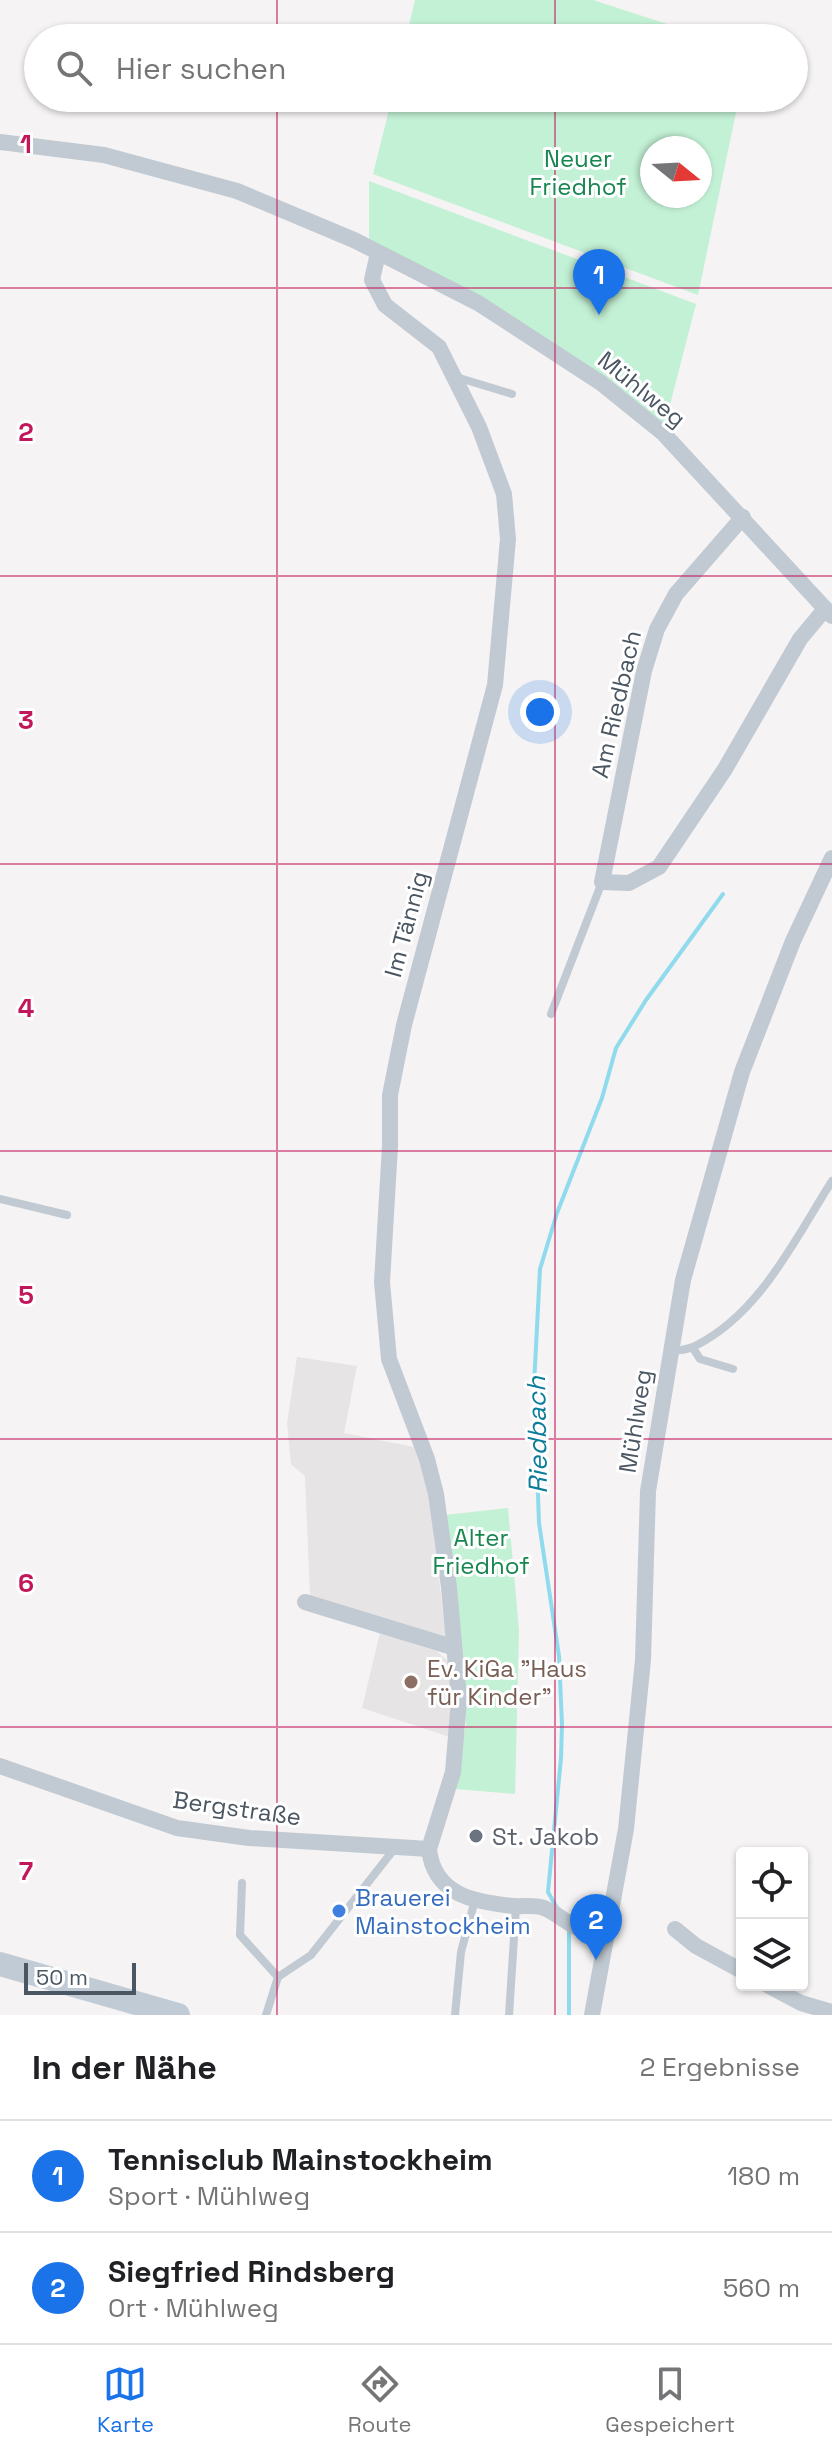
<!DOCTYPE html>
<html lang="de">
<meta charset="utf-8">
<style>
body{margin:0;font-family:"Space Grotesk",sans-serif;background:#f6f6f6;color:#202124}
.controls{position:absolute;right:24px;bottom:24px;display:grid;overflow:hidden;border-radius:8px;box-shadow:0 2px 6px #0004}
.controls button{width:72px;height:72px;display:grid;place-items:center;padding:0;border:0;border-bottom:2px solid #e0e0e0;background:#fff;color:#202124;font:40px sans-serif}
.compass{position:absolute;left:640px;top:136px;width:72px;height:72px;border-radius:50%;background:#fff;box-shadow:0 2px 6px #0004;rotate:108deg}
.scale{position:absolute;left:24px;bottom:20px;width:112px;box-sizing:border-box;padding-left:8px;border:4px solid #4a5661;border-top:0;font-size:22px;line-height:28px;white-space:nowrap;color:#4a5661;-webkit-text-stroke:6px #fff;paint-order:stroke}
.you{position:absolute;left:540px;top:712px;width:28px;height:28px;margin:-20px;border:6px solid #fff;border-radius:50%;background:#1a73e8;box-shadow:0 0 0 12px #1a73e833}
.badge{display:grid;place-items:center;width:52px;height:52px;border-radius:50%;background:#1a73e8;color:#fff;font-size:26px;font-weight:700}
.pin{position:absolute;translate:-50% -66px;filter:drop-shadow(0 2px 4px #0008)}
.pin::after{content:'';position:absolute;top:42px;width:28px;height:24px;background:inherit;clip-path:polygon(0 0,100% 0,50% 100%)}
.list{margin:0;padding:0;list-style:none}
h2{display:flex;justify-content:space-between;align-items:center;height:104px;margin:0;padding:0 32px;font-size:34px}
h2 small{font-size:26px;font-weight:400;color:#757577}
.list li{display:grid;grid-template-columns:52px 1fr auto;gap:24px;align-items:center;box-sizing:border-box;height:112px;padding:0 32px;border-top:2px solid #e0e0e0}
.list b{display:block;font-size:30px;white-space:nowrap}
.list p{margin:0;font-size:26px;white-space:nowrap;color:#757577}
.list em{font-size:26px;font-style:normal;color:#757577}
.icon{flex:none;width:44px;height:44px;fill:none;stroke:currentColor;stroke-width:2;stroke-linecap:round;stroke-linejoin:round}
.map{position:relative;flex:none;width:832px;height:2015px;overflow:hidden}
.search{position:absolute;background:#fff;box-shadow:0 2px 6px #0004;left:24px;right:24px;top:24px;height:88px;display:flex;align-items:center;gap:20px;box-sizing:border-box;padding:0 28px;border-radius:44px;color:#757577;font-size:30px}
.sheet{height:328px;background:#fff}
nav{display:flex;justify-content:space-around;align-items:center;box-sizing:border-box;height:112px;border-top:2px solid #e0e0e0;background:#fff;font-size:22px;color:#757577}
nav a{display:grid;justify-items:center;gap:4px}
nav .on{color:#1a73e8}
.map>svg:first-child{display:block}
.education{fill:#e6e4e5}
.green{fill:#c3f1d5;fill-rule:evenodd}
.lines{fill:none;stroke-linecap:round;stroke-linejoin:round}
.stream{stroke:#90daee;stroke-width:4}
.service{stroke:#c1cad2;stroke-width:8}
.minor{stroke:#c1cad2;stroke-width:16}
.secondary{stroke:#c1cbd6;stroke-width:24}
.grid{fill:none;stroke:#c2185b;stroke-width:2;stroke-opacity:0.55}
.education-dot{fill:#8d6e63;stroke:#fff;stroke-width:3}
.worship-dot{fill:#6b7280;stroke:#fff;stroke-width:3}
.shop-dot{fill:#3f7fe0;stroke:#fff;stroke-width:3}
.labels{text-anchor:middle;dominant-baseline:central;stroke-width:6;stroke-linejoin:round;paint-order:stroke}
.park-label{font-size:24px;fill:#17864f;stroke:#fff}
.street-label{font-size:24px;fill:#4a5661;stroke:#fff}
.education-label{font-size:24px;fill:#785e54;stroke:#fff;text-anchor:start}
.worship-label{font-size:24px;fill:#5b616d;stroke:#fff;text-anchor:start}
.shop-label{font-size:24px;fill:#366cbe;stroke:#fff;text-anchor:start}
.water-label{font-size:26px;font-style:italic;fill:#0c7c9b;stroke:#fff}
.grid-label{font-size:26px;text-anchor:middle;font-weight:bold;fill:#c2185b;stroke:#fff;stroke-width:6;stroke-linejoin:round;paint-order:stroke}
</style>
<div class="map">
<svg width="832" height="2015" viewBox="0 0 832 2015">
<rect width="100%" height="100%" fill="#f5f3f3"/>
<g class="education">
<path d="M297 1357 357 1366 344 1433 414 1447 421 1460 429 1491 446 1638 310 1596 305 1476 291 1464 287 1423Z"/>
<path d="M380 1633 436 1651 452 1664 450 1737 362 1708Z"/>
</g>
<g class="green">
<path d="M415 0H593L710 38H406Z"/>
<path d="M392 98H739L698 295 373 174ZM652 148H700V196H652Z"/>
<path d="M369 181 696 304 664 428 369 240Z"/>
<path d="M508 1508 519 1630 515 1794 455 1789 466 1724 445 1515Z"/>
</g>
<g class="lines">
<g class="stream">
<path d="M557 1908 548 1892 561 1758 562 1725 559 1656 539 1523 534 1385 540 1269 557 1213 602 1098 616 1048 646 1000 723 894"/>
<path d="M569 2015V1930"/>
</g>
<g class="service">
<path d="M456 377 512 394"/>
<path d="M551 1014 602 882"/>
<path d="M0 1199 67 1215"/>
<path d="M693 1348 700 1359 733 1369"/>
<path d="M670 1352C678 1350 688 1350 695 1346 760 1314 795 1239 832 1181"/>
<path d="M242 1883 240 1935 278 1977"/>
<path d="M266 2015 278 1977 311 1955 395 1848"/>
<path d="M455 2015 461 1952 475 1900"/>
<path d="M509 2015 516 1907"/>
</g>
<g class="minor">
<path d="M0 142 104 155 237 191 354 240 478 303 601 383 663 433 832 616"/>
<path d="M378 253 372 280 385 305 439 347 479 427 504 494 508 539 495 685 404 1025 390 1095V1146L382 1282 389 1359 427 1459 436 1494 449 1587 459 1700 453 1772 429 1849C434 1895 474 1902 513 1906 523 1907 535 1904 544 1908 555 1912 565 1922 576 1927 585 1932 595 1936 605 1940"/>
<path d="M743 517 676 594 657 629 644 671 602 882 629 883 659 867 725 769 800 639 825 609"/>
<path d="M305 1602 452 1647"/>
<path d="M0 1766 177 1828 249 1838 429 1849"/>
<path d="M675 1929 696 1946 742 1971"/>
<path d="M767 1985 801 2003 832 2012"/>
<path d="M592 2015 626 1829 643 1660 648 1491 683 1280 742 1072 793 941 832 858"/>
</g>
<path class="secondary" d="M0 1964 178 2015"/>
</g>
<path class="grid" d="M277 0V38M555 0V38M277 98V2015M555 98V2015M0 288H832M0 576H832M0 864H832M0 1151H832M0 1439H832M0 1727H832"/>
<circle class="education-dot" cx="411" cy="1682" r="8"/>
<circle class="worship-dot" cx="476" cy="1836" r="8"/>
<circle class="shop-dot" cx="339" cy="1911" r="8"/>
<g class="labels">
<g class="park-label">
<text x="578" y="158">Neuer<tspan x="578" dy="28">Friedhof</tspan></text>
<text x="481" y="1537">Alter<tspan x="481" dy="28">Friedhof</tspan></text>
</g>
<g class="street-label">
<text transform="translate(642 389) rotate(39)">Mühlweg</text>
<text transform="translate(616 704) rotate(-77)">Am Riedbach</text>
<text transform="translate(406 924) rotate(-75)">Im Tännig</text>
<text transform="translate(635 1421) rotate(-81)">Mühlweg</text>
<text transform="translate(237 1808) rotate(8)">Bergstraße</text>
</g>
<g class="education-label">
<text x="427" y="1668">Ev. KiGa "Haus<tspan x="427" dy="28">für Kinder"</tspan></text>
</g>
<g class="worship-label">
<text x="492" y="1836">St. Jakob</text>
</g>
<g class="shop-label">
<text x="355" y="1897">Brauerei<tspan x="355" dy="28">Mainstockheim</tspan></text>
</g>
<g class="water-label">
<text transform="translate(537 1435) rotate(-91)">Riedbach</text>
</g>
</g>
<g class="grid-label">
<text x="26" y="153">1</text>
<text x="26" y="441">2</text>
<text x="26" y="729">3</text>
<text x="26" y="1017">4</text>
<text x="26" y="1304">5</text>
<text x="26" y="1592">6</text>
<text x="26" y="1880">7</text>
</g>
</svg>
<div class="controls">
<button><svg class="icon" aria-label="locate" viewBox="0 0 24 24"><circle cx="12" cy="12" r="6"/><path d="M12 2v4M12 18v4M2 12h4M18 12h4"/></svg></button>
<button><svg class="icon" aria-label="layers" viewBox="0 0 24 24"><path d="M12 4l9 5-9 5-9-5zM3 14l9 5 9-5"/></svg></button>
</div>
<svg class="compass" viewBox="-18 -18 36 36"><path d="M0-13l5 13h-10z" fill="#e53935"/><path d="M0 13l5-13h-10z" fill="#757577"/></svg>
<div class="scale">50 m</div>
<div class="you"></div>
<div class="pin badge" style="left:599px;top:315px">1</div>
<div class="pin badge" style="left:596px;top:1960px">2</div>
<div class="search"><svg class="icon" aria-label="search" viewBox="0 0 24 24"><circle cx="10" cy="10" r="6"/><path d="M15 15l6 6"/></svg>Hier suchen</div>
</div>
<section class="sheet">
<h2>In der Nähe<small>2 Ergebnisse</small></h2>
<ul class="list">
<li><span class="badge">1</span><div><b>Tennisclub Mainstockheim</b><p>Sport · Mühlweg</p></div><em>180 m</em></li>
<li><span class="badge">2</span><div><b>Siegfried Rindsberg</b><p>Ort · Mühlweg</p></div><em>560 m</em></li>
</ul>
</section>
<nav>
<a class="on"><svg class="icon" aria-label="map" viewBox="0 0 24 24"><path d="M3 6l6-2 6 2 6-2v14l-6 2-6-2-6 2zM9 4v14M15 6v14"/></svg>Karte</a>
<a><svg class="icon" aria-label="directions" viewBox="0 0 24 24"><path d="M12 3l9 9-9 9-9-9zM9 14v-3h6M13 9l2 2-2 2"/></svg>Route</a>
<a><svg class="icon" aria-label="saved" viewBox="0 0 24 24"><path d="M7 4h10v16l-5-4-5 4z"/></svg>Gespeichert</a>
</nav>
